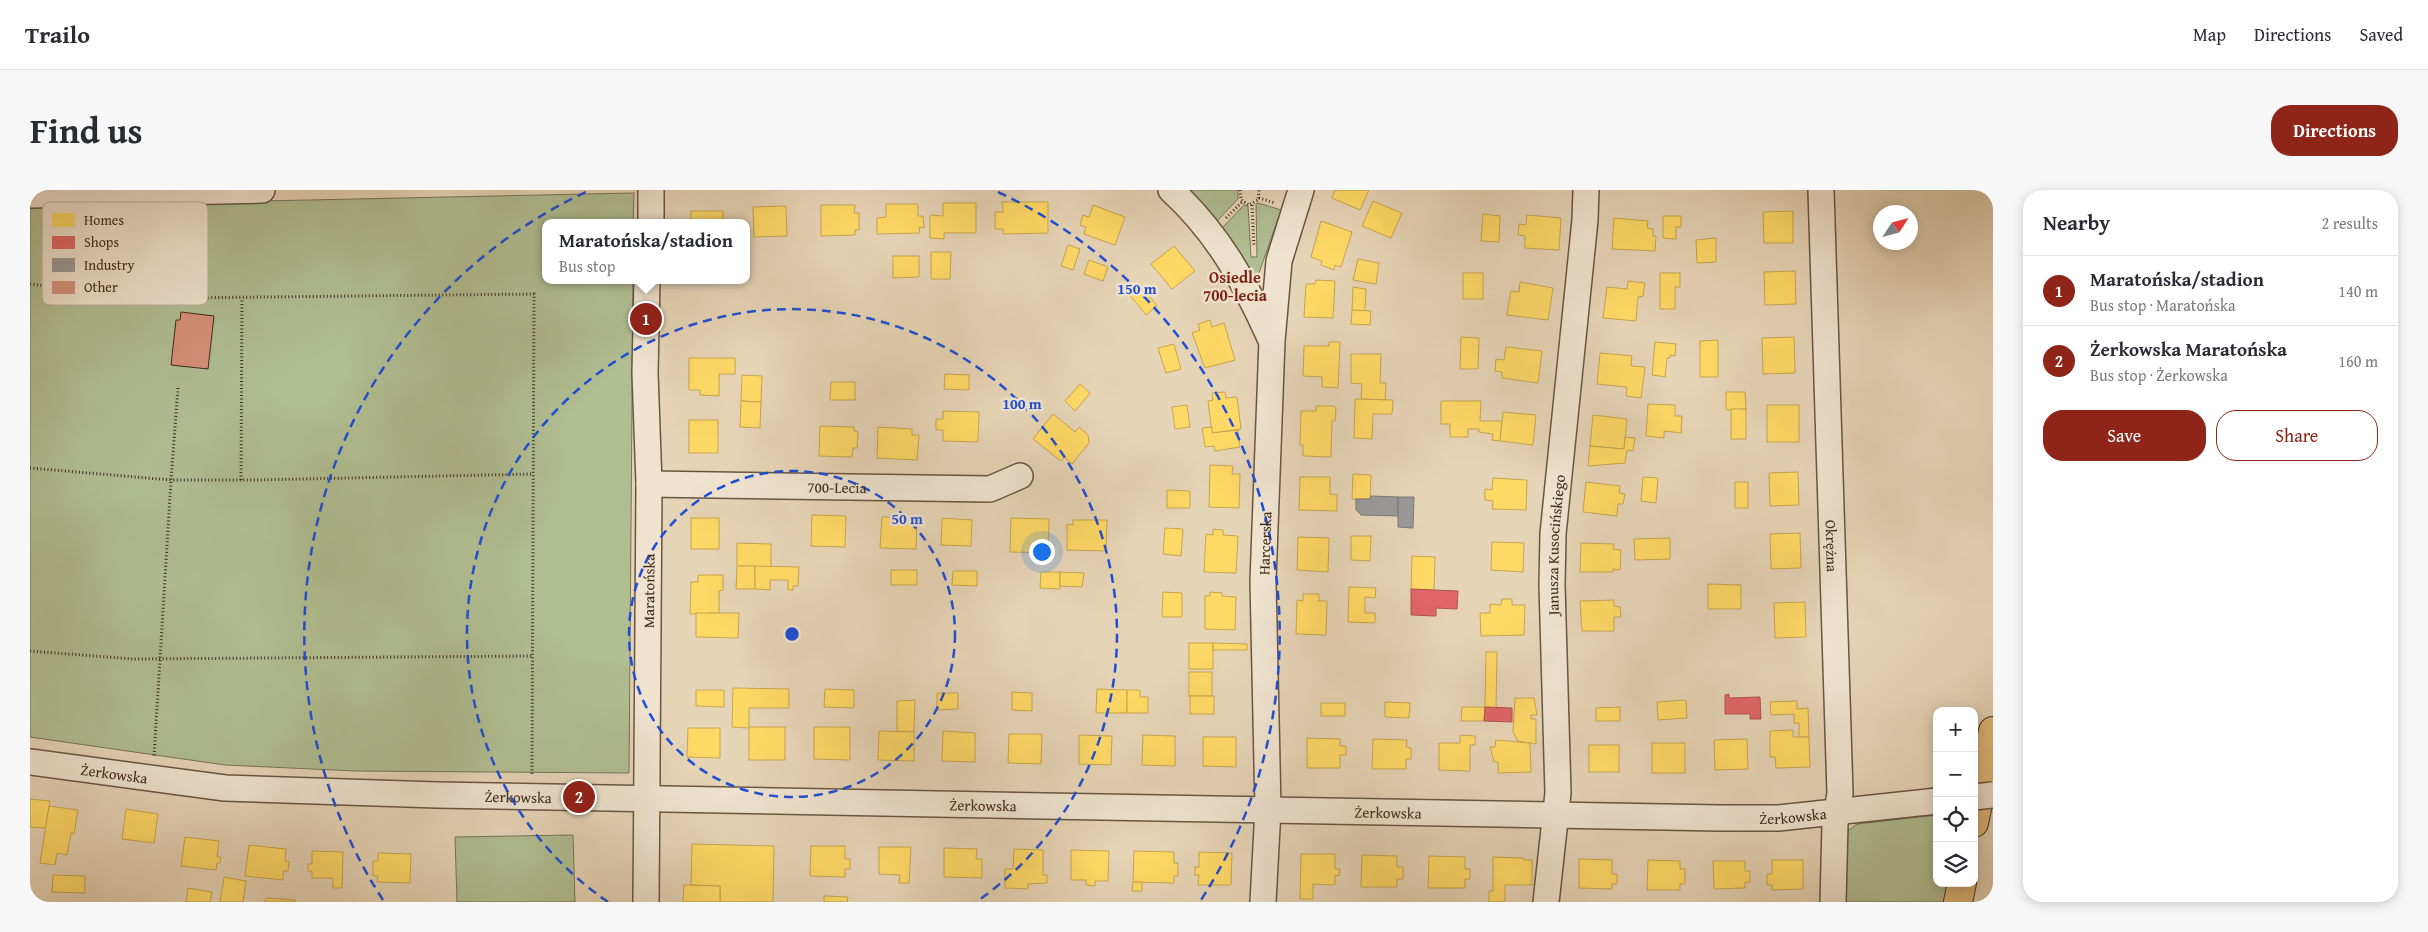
<!DOCTYPE html>
<meta charset="utf-8">
<style>
body{margin:0;font-family:"Gentium Book Plus",serif;background:#f7f7f7;color:#2b2b33}
.controls{position:absolute;right:15px;bottom:15px;display:grid;overflow:hidden;border-radius:10px;box-shadow:0 2px 12px #0003}
.controls button{width:45px;height:45px;display:grid;place-items:center;padding:0;border:0;border-bottom:1px solid #e1e1e2;background:#fff;color:#2b2b33;font:25px sans-serif}
.compass{position:absolute;left:1843px;top:15px;width:45px;height:45px;border-radius:50%;background:#fff;box-shadow:0 2px 12px #0003;rotate:54deg}
.you{position:absolute;left:1011px;top:361px;width:18px;height:18px;margin:-12px;border:4px solid #fff;border-radius:50%;background:#1a73e8;box-shadow:0 0 0 8px #1a73e833}
.badge{display:grid;place-items:center;width:32px;height:32px;border-radius:50%;background:#8f2418;color:#fff;font-size:16px;font-weight:700}
.pin{position:absolute;translate:-50% -50%;border:2px solid #fff;box-shadow:0 1px 5px #0006}
.popup{position:absolute;left:512px;top:29px;width:208px;height:65px;box-sizing:border-box;display:grid;place-content:center;border-radius:10px;background:#fff;filter:drop-shadow(0 1px 4px #0005);font-size:16px;white-space:nowrap;color:#7c7c81}
.popup b{font-size:19px;color:#2b2b33}
.popup::after{content:'';position:absolute;left:50%;top:100%;margin-left:-10px;border:10px solid transparent;border-top-color:#fff}
.list{margin:0;padding:0;list-style:none}
h2{display:flex;justify-content:space-between;align-items:center;height:65px;margin:0;padding:0 20px;font-size:21px}
h2 small{font-size:16px;font-weight:400;color:#7c7c81}
.list li{display:grid;grid-template-columns:32px 1fr auto;gap:15px;align-items:center;box-sizing:border-box;height:70px;padding:0 20px;border-top:1px solid #e1e1e2}
.list b{display:block;font-size:19px;white-space:nowrap}
.list p{margin:0;font-size:16px;white-space:nowrap;color:#7c7c81}
.list em{font-size:16px;font-style:normal;color:#7c7c81}
.actions{display:flex;gap:10px;padding:15px 20px}
.actions a{flex:1;padding:11px 0;border:1px solid #8f2418;border-radius:20px;text-align:center;font-size:18px;color:#8f2418}
.actions .main{background:#8f2418;color:#fff}
.icon{flex:none;width:28px;height:28px;fill:none;stroke:currentColor;stroke-width:2;stroke-linecap:round;stroke-linejoin:round}
.map{position:relative;flex:none;width:1963px;height:712px;overflow:hidden;border-radius:20px}
header{display:flex;align-items:center;gap:30px;box-sizing:border-box;height:70px;padding:0 25px;background:#fff;border-bottom:1px solid #e1e1e2}
header strong{font-size:24px}
nav{display:flex;gap:28px;margin-inline-start:auto;font-size:18px}
.intro{display:flex;align-items:center;justify-content:space-between;box-sizing:border-box;height:120px;padding:0 30px}
h1{margin:0;font-size:35px}
.button{padding:12px 22px;border-radius:20px;background:#8f2418;color:#fff;font-size:18px;font-weight:700}
main{display:flex;gap:30px;padding:0 30px}
aside{flex:1;background:#fff;border-radius:20px;box-shadow:0 2px 12px #0003}
.map>svg:first-child{display:block}
.green{fill:#b0be92;stroke:#787557}
.homes{fill:#ffd966;stroke:#c5a550}
.shops{fill:#e06666;stroke:#b05550}
.industry{fill:#999;stroke:#7e7874}
.building{fill:#d7927b;stroke:#3f2c1c}
.lines{fill:none;stroke-linecap:round;stroke-linejoin:round}
.minor-casing{stroke:#695642;stroke-width:28}
.highway-casing{stroke:#3f2c1c;stroke-width:30}
.path{stroke:#3f2c1c;stroke-width:3;stroke-dasharray:1 2.5;stroke-linecap:butt}
.minor{stroke:#efe3d0;stroke-width:25}
.highway{stroke:#e3ba7b;stroke-width:28}
.minor-bridge-casing{stroke:#695642;stroke-width:28;stroke-linecap:butt}
.minor-bridge{stroke:#efe3d0;stroke-width:25}
.ring{fill:none;stroke:#1d4ed8;stroke-width:2.5;stroke-dasharray:9 6}
.labels{text-anchor:middle;dominant-baseline:central;stroke-width:5;stroke-linejoin:round;paint-order:stroke}
.street-label{font-size:15px;fill:#3f2c1c;stroke:#efe3d0}
.neighbourhood-label{font-size:16px;font-weight:bold;fill:#7a1f14;stroke:#efe3d0}
.key{fill:#efe3d0;stroke:#baac9a;stroke-width:1}
.key-label{font-size:14px;fill:#3f2c1c}
.centre{fill:#1d4ed8;stroke:#efe3d0;stroke-width:2.5}
.ring-label{font-size:15px;text-anchor:middle;font-weight:bold;fill:#1d4ed8;stroke:#efe3d0;stroke-width:5;stroke-linejoin:round;paint-order:stroke}
</style>
<header>
<strong>Trailo</strong>
<nav><a>Map</a><a>Directions</a><a>Saved</a></nav>
</header>
<div class="intro"><h1>Find us</h1><a class="button">Directions</a></div>
<main>
<div class="map">
<svg width="1963" height="712" viewBox="0 0 1963 712">
<rect width="100%" height="100%" fill="#e6d4b6"/>
<filter id="stains"><feTurbulence type="fractalNoise" baseFrequency=".004" numOctaves="4"/><feColorMatrix values="0 0 0 0 .2 0 0 0 0 .09 0 0 0 0 .02 0 0 0 .5 -.17"/></filter>
<radialGradient id="worn" r=".72"><stop offset=".6" stop-color="#630" stop-opacity="0"/><stop offset="1" stop-color="#630" stop-opacity=".3"/></radialGradient>
<g class="green">
<path d="M1156 0H1208V9L1186 32Z"/>
<path d="M604 3 603 33H516V90H603L599 583 326 581 195 575 0 547V16Z"/>
<path d="M1228 13 1251 20 1229 83 1224 84 1192 38 1214 15 1218 16 1221 67H1227L1226 14Z"/>
<path d="M1907 625V693H1921L1917 712H1809L1815 643 1827 634Z"/>
<path d="M543 645 545 712H427L425 647Z"/>
</g>
<g class="homes">
<path d="M1305 0H1339L1330 20 1302 8Z"/>
<path d="M1343 11 1372 23 1361 48 1332 36Z"/>
<path d="M972 12H1018V43L973 44V39H965V22H973Z"/>
<path d="M913 13H946V43H914V49L900 48V25L913 26Z"/>
<path d="M856 14H888V26H893L894 38 889 37 890 43 847 44V28L856 27Z"/>
<path d="M791 15H825L824 23H829V40H825V45L791 46Z"/>
<path d="M1063 15 1095 27 1085 55 1054 44 1056 37 1050 35 1053 25 1059 27Z"/>
<path d="M756 16 757 46 724 47 723 17Z"/>
<rect x="661" y="21" width="32" height="12"/>
<path d="M1763 21V53H1734L1733 22Z"/>
<path d="M1453 24 1470 26 1469 52 1451 51Z"/>
<path d="M1497 25 1531 28 1529 60 1495 58V46L1488 45 1489 34 1496 35Z"/>
<path d="M1633 26H1651V37H1646V49L1633 48Z"/>
<path d="M1584 28 1618 31 1617 38 1623 39V46H1626L1625 61 1582 59Z"/>
<path d="M1291 31 1322 42 1311 77 1305 75 1304 80 1291 75 1292 71 1281 67Z"/>
<path d="M1686 48V72L1667 73 1666 50Z"/>
<path d="M1038 55 1050 59 1043 80 1031 76Z"/>
<path d="M1144 56 1165 81 1142 99 1121 74Z"/>
<path d="M901 62H921L920 89H901Z"/>
<path d="M863 66H889V87L863 88Z"/>
<path d="M1328 69 1349 73 1346 94 1323 90Z"/>
<path d="M1059 70 1078 77 1073 91 1054 84Z"/>
<path d="M1765 81 1766 114 1735 115 1734 82Z"/>
<rect x="1433" y="83" width="20" height="26"/>
<path d="M1630 83H1650V97H1645V119H1630Z"/>
<path d="M1286 90 1305 91 1303 128 1274 127 1276 94H1285Z"/>
<path d="M1598 91 1615 93 1613 106 1608 107 1606 131 1573 128 1577 97 1597 99Z"/>
<path d="M1490 92 1523 98 1518 130 1477 125 1481 101 1489 102Z"/>
<path d="M1111 95 1127 116 1116 125 1099 104Z"/>
<path d="M1323 97 1336 99 1335 121 1322 120Z"/>
<path d="M1322 120 1341 121 1340 135 1321 134Z"/>
<path d="M1180 130 1182 137 1194 133 1205 170 1175 178 1162 143 1170 140 1168 134Z"/>
<path d="M1431 147 1449 148 1448 179H1430Z"/>
<path d="M1764 147 1765 183 1733 184 1732 148Z"/>
<path d="M1688 150V187H1670V151Z"/>
<path d="M1299 152H1310L1308 198 1292 197V187L1273 186 1274 156H1299Z"/>
<path d="M1625 152 1646 154 1645 166 1640 165V168H1637L1635 187 1622 185Z"/>
<path d="M1144 154 1151 179 1136 183 1128 158Z"/>
<path d="M1476 157 1512 161 1508 193 1472 188V182L1465 181 1466 169 1474 170Z"/>
<path d="M1570 163 1602 166 1601 176 1615 177 1611 208 1596 206 1597 197 1567 194Z"/>
<path d="M1321 164H1351L1350 193H1356L1355 210 1331 209 1332 194 1321 193Z"/>
<path d="M659 168H705V184H689V206L670 205V200H659Z"/>
<path d="M915 184 939 185V200L914 199Z"/>
<path d="M712 185 732 186 731 212 711 211Z"/>
<path d="M801 192H825V210H800Z"/>
<path d="M1050 194 1060 203 1045 221 1035 211Z"/>
<path d="M1195 202 1196 208 1207 207 1211 239 1182 243 1178 211 1183 210 1182 203Z"/>
<path d="M1696 202H1715L1716 219 1696 220Z"/>
<path d="M1325 209 1363 210 1362 224H1343L1342 249 1324 248Z"/>
<path d="M711 211 731 212 730 238 710 237Z"/>
<path d="M1411 211H1451L1450 231H1472L1470 251 1462 250 1463 244 1449 242V239H1438V247H1420V234H1411Z"/>
<path d="M1618 214 1645 215V226H1652L1651 243 1634 241V248L1616 246Z"/>
<path d="M1157 215 1160 237 1145 239 1142 217Z"/>
<rect x="1737" y="215" width="32" height="37"/>
<path d="M1286 216H1304L1306 219 1305 231H1302L1301 267 1273 266V255H1270L1271 221H1286Z"/>
<rect x="1701" y="219" width="15" height="30"/>
<path d="M913 221 949 222 948 252 913 251V240H906V229H913Z"/>
<path d="M1473 222 1506 225 1503 255 1470 251Z"/>
<path d="M1023 224 1045 242 1049 237 1058 245 1059 253 1042 274 1034 267 1031 271 1003 249Z"/>
<path d="M1563 225 1597 229 1594 259 1560 256Z"/>
<rect x="659" y="230" width="29" height="33"/>
<path d="M790 236 824 237V241L828 242 827 258H823L822 267 789 266Z"/>
<path d="M848 237 882 239V245H889L887 270 847 268Z"/>
<path d="M1182 237V243L1208 240 1210 257 1185 261 1184 256 1175 257 1172 238Z"/>
<path d="M1595 247 1605 248 1603 261 1597 260 1595 273 1558 276 1560 256 1594 259Z"/>
<path d="M1180 275 1203 276 1202 284H1210L1209 318 1179 317Z"/>
<path d="M1768 282 1769 315 1740 316 1739 283Z"/>
<path d="M1323 284 1341 285 1340 309H1322Z"/>
<path d="M1270 287H1300V304L1307 305V321L1269 320Z"/>
<path d="M1613 287 1628 288 1626 313 1611 311Z"/>
<path d="M1463 288 1497 290 1496 320 1462 319 1463 311 1455 310V299L1462 300Z"/>
<path d="M1556 292 1590 296 1589 303 1595 304 1593 314H1588L1587 326 1553 322Z"/>
<rect x="1705" y="292" width="13" height="26"/>
<path d="M1137 300 1160 301V318H1137Z"/>
<path d="M782 325 816 326 815 357 781 356Z"/>
<path d="M852 327 887 328 886 359 850 358Z"/>
<rect x="661" y="328" width="28" height="31"/>
<path d="M912 328 942 330 941 356 911 355Z"/>
<path d="M981 328 1019 329 1018 363 980 362Z"/>
<path d="M1043 330H1077L1076 361 1037 360V334L1043 335Z"/>
<path d="M1135 338 1153 339 1151 366 1133 364Z"/>
<path d="M1183 339 1193 340V345L1208 346 1206 383 1174 382 1176 344 1183 345Z"/>
<path d="M1770 343 1771 378 1741 379 1740 344Z"/>
<path d="M1321 346H1341L1340 371 1321 370Z"/>
<path d="M1268 347 1299 348 1298 382 1267 380Z"/>
<path d="M1640 348V369L1605 370 1604 349Z"/>
<path d="M1462 352 1494 353 1493 382 1461 380Z"/>
<path d="M707 353 741 354V377L707 376Z"/>
<path d="M1551 353 1584 354 1583 359 1591 360 1590 380 1583 379V382H1550Z"/>
<path d="M1382 366 1405 367 1404 400 1381 399Z"/>
<path d="M707 376H725V399H706Z"/>
<path d="M725 376 769 377 768 396H763V400H758V390H740V400L725 399Z"/>
<rect x="861" y="380" width="26" height="15"/>
<path d="M923 381H947V396L922 395Z"/>
<path d="M1011 382H1030V399L1010 398Z"/>
<path d="M1030 382 1054 383 1052 397 1030 396Z"/>
<path d="M668 385H693V400L689 401V423L660 424 661 392H668Z"/>
<path d="M1678 394 1711 395V419H1678Z"/>
<path d="M1319 397 1346 398 1345 408 1335 407V423H1345V433L1318 432Z"/>
<path d="M1133 402 1152 403V427H1132Z"/>
<path d="M1180 402 1192 403V406L1206 407 1205 440 1175 439V406H1180Z"/>
<path d="M1273 404H1289V411H1297L1296 445 1266 444 1267 410 1273 411Z"/>
<path d="M1472 409H1482V415H1495L1494 445 1451 446 1450 423H1460V414L1471 415Z"/>
<path d="M1584 410V416L1590 417 1591 427H1584V441H1552L1550 411Z"/>
<path d="M1775 412 1776 447 1745 448 1744 413Z"/>
<path d="M666 423H709L708 448 666 447Z"/>
<rect x="1159" y="453" width="24" height="26"/>
<path d="M1183 453 1217 454V460H1183Z"/>
<path d="M1456 462H1467L1466 518 1455 517Z"/>
<rect x="1159" y="482" width="23" height="24"/>
<path d="M703 498 759 499V518H719V538L702 537Z"/>
<path d="M795 499 824 500V518L794 517Z"/>
<path d="M1067 499 1097 500V523H1066Z"/>
<path d="M666 500H694V517L666 516Z"/>
<path d="M1097 500H1110V507H1118V523H1097Z"/>
<path d="M982 502 1002 503V521L982 520Z"/>
<path d="M907 503H928V519L907 520Z"/>
<rect x="1160" y="506" width="24" height="18"/>
<path d="M1485 508H1504L1507 525H1501V529H1506V554L1488 551 1483 542Z"/>
<path d="M885 510 884 542 867 541V511Z"/>
<path d="M1656 510 1657 528 1628 530 1627 512Z"/>
<path d="M1767 511V519L1778 518 1779 547H1769V533H1764V524L1741 525 1740 512Z"/>
<path d="M1355 512 1380 513 1379 528 1355 527Z"/>
<rect x="1291" y="513" width="24" height="13"/>
<path d="M1432 517H1455L1454 531H1431Z"/>
<path d="M1590 517V531H1566V518Z"/>
<rect x="719" y="537" width="36" height="33"/>
<path d="M784 537H820V570L784 569Z"/>
<path d="M658 538H690V568L657 567Z"/>
<path d="M1763 540V547H1779L1780 577 1746 578 1745 567H1740V541Z"/>
<path d="M849 541 884 542V571L848 570Z"/>
<path d="M913 541 945 543V572L912 571Z"/>
<path d="M979 544H1012L1011 574 978 573Z"/>
<path d="M1049 545 1082 546 1081 575 1049 574Z"/>
<path d="M1113 545 1145 546V576L1112 575Z"/>
<path d="M1430 545 1445 546V555H1440V581L1409 580V553H1430Z"/>
<path d="M1173 547H1206V577L1173 576Z"/>
<path d="M1277 548 1310 549V556H1316V565H1310V578H1277Z"/>
<path d="M1343 549 1377 550 1376 557 1381 558V569H1376V579H1342Z"/>
<path d="M1717 549 1718 579 1685 580 1684 550Z"/>
<path d="M1466 550 1500 553 1501 582 1468 583V572H1464L1460 557H1465Z"/>
<rect x="1622" y="553" width="33" height="30"/>
<rect x="1559" y="555" width="30" height="27"/>
<path d="M0 609 20 611 16 638 0 637Z"/>
<path d="M19 616 48 620 44 644 41 643 37 665 27 663 25 675 10 673Z"/>
<path d="M96 619 128 624 124 653 92 649Z"/>
<path d="M155 647 189 651 187 667H191L190 673H187L186 680 151 676Z"/>
<path d="M662 654 744 656 743 712H690V696L661 695Z"/>
<path d="M219 655 256 659 255 671 259 672 258 681H253V690L215 686Z"/>
<path d="M781 656H815V669H820V679H815V687L780 686Z"/>
<path d="M849 657H881L879 693H869L870 685 849 684Z"/>
<path d="M914 658 947 659 946 669H952V688L914 687Z"/>
<path d="M984 659 1013 660V685H1017V693L998 694V699L975 698V679H983Z"/>
<path d="M1041 660 1079 661 1078 691H1065V696L1056 695V690H1041Z"/>
<path d="M282 661 313 662 312 698H303V688H282V681H278V674H282Z"/>
<path d="M1104 661 1144 662V673H1148V686H1144V693L1103 692Z"/>
<path d="M1169 662 1202 663 1201 695H1168L1169 685H1165V677H1169Z"/>
<path d="M348 663 381 664 380 693 347 692 348 686H343V671H348Z"/>
<path d="M1271 664H1305V679H1310L1309 686 1305 685V695L1283 694V709H1270Z"/>
<path d="M1332 665 1367 666V677H1373V689H1367V697H1331Z"/>
<path d="M1399 666 1435 667V679H1440V689H1435V698H1398Z"/>
<path d="M1463 667 1494 668V670H1502V695H1475V712H1459V701H1463Z"/>
<path d="M1549 669 1582 670V684H1587V694H1582V699L1549 698Z"/>
<path d="M1618 670 1650 671V679H1655V694H1650V700H1617Z"/>
<path d="M1742 670H1773V699L1742 700V695H1737V684H1742Z"/>
<path d="M1683 671H1715V681H1720V692H1715V698L1684 699Z"/>
<path d="M23 685 55 686V703L22 702Z"/>
<path d="M194 687 216 691 213 712H190Z"/>
<path d="M1103 692H1112V701H1102Z"/>
<path d="M654 695 690 696V712H653Z"/>
<path d="M158 698 182 702 180 712H156Z"/>
<path d="M794 706 818 707 817 712H794Z"/>
<path d="M236 708 265 710V712H235Z"/>
</g>
<g class="shops">
<path d="M1381 399 1428 401 1427 419 1406 418V426L1381 425Z"/>
<path d="M1699 504V508L1730 507 1731 529H1720V524H1695V505Z"/>
<path d="M1455 517 1482 518V532L1454 531Z"/>
</g>
<g class="industry">
<path d="M1341 306 1368 307V326L1331 325 1326 320V309H1340Z"/>
<path d="M1368 307H1384L1383 338 1368 337Z"/>
</g>
<path class="building" d="M151 122 184 126 178 179 141 175 146 130H150Z"/>
<g class="lines">
<g class="minor-casing">
<g id="minor">
<path d="M1141 0C1187 42 1215 92 1240 148"/>
<path id="s1" d="M1791 0 1810 603 1805 634 1803 712"/>
<path d="M0 5 232 0"/>
<path d="M621 33V0"/>
<path id="s2" d="M619 294 960 299 990 286"/>
<path id="s3" d="M0 572 195 598 407 605 1690 628H1748L1907 611"/>
<path id="s4" d="M616 712 619 294 615 183 617 90"/>
<path id="s5" d="M1233 712 1238 619 1233 391 1242 151 1249 71 1271 0"/>
<path id="s6" d="M1516 712 1528 603 1522 395 1523 344 1555 30 1556 0"/>
</g>
</g>
<g class="highway-casing">
<g id="highway">
<path d="M1944 633 1963 541"/>
<path d="M1928 712 1932 693"/>
</g>
</g>
<g class="path">
<path d="M1210 0 1211 10 1219 15 1228 10 1229 0"/>
<path d="M1229 8 1245 13"/>
<path d="M1222 15 1224 56"/>
<path d="M1196 28 1212 12"/>
<path d="M0 94 54 101 147 108 504 104 502 585"/>
<path d="M148 198 141 290H226L503 284"/>
<path d="M0 278 141 290 124 567"/>
<path d="M211 290 212 108"/>
<path d="M0 461 103 469 503 466"/>
</g>
<use href="#minor" class="minor"/>
<use href="#highway" class="highway"/>
<g class="minor-bridge-casing">
<path id="minor-bridge" d="M1944 607 1963 605"/>
</g>
<use href="#minor-bridge" class="minor-bridge"/>
</g>
<g class="ring">
<circle cx="762" cy="444" r="163"/>
<path d="M578 712A325 325 0 1 1 946 712"/>
<path d="M353 710A488 488 0 0 1 556 2M968 2A488 488 0 0 1 1171 710"/>
</g>
<g class="labels">
<g class="street-label">
<text stroke="none"><textPath href="#s2" startOffset="188">700-Lecia</textPath></text>
<text stroke="none"><textPath href="#s5" startOffset="359">Harcerska</textPath></text>
<text stroke="none"><textPath href="#s6" startOffset="358">Janusza Kusocińskiego</textPath></text>
<text stroke="none"><textPath href="#s1" startOffset="356">Okrężna</textPath></text>
<text stroke="none"><textPath href="#s4" startOffset="311">Maratońska</textPath></text>
<text stroke="none"><textPath href="#s3" startOffset="85">Żerkowska</textPath></text>
<text stroke="none"><textPath href="#s3" startOffset="490">Żerkowska</textPath></text>
<text stroke="none"><textPath href="#s3" startOffset="955">Żerkowska</textPath></text>
<text stroke="none"><textPath href="#s3" startOffset="1360">Żerkowska</textPath></text>
<text stroke="none"><textPath href="#s3" startOffset="1765">Żerkowska</textPath></text>
</g>
<g class="neighbourhood-label">
<text x="1205" y="87">Osiedle<tspan x="1205" dy="18">700-lecia</tspan></text>
</g>
</g>
<rect x="12" y="12" width="166" height="103" rx="8" class="key"/>
<rect x="22" y="23" width="23" height="14" fill="#ffd966"/>
<rect x="22" y="46" width="23" height="13" fill="#e06666"/>
<rect x="22" y="68" width="23" height="14" fill="#999"/>
<rect x="22" y="91" width="23" height="13" fill="#d7927b"/>
<g class="key-label">
<text x="54" y="35">Homes</text>
<text x="54" y="57">Shops</text>
<text x="54" y="80">Industry</text>
<text x="54" y="102">Other</text>
</g>
<circle cx="762" cy="444" r="8" class="centre"/>
<g class="ring-label">
<text x="1107" y="104">150 m</text>
<text x="992" y="219">100 m</text>
<text x="877" y="334">50 m</text>
</g>
<rect width="100%" height="100%" filter="url(#stains)"/>
<rect width="100%" height="100%" fill="url(#worn)"/>
</svg>
<div class="controls">
<button>+</button>
<button>−</button>
<button><svg class="icon" aria-label="locate" viewBox="0 0 24 24"><circle cx="12" cy="12" r="6"/><path d="M12 2v4M12 18v4M2 12h4M18 12h4"/></svg></button>
<button><svg class="icon" aria-label="layers" viewBox="0 0 24 24"><path d="M12 4l9 5-9 5-9-5zM3 14l9 5 9-5"/></svg></button>
</div>
<svg class="compass" viewBox="-18 -18 36 36"><path d="M0-13l5 13h-10z" fill="#e53935"/><path d="M0 13l5-13h-10z" fill="#7c7c81"/></svg>
<div class="you"></div>
<div class="pin badge" style="left:616px;top:129px">1</div>
<div class="popup"><b>Maratońska/stadion</b>Bus stop</div>
<div class="pin badge" style="left:549px;top:607px">2</div>
</div>
<aside>
<h2>Nearby<small>2 results</small></h2>
<ul class="list">
<li><span class="badge">1</span><div><b>Maratońska/stadion</b><p>Bus stop · Maratońska</p></div><em>140 m</em></li>
<li><span class="badge">2</span><div><b>Żerkowska Maratońska</b><p>Bus stop · Żerkowska</p></div><em>160 m</em></li>
</ul>
<div class="actions"><a class="main">Save</a><a>Share</a></div>
</aside>
</main>
